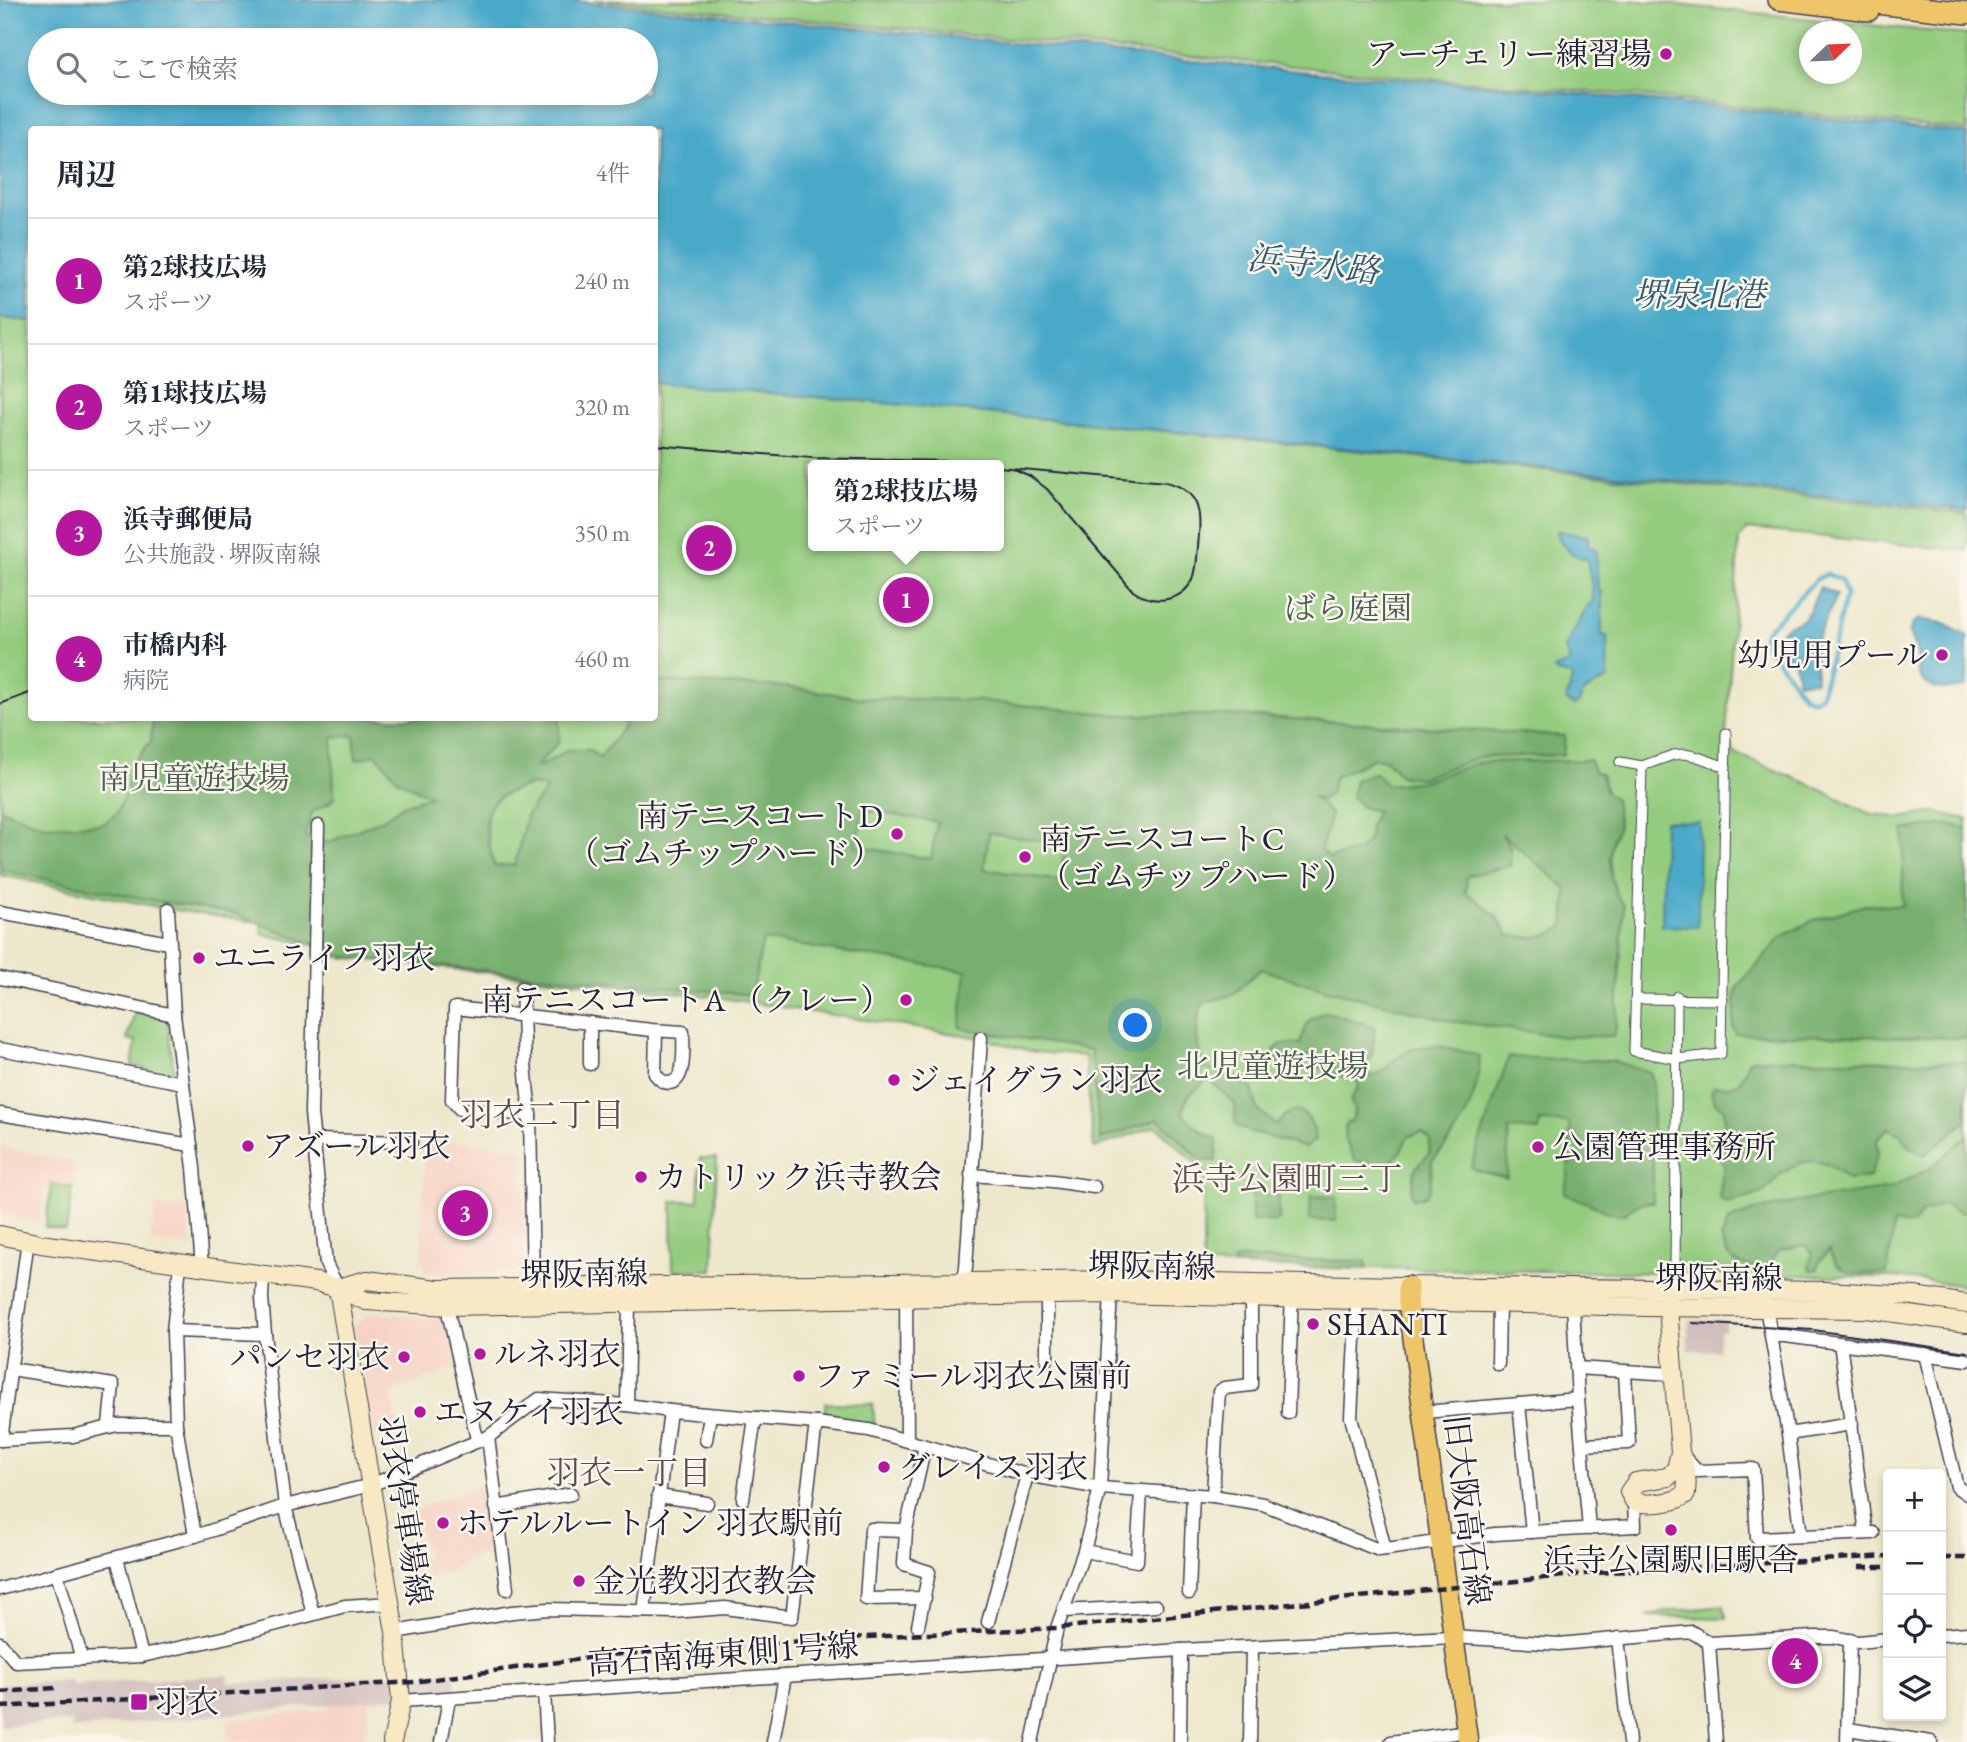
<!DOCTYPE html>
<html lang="ja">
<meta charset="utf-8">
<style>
body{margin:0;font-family:"EB Garamond","Noto Serif JP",serif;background:#f2f2f3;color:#1f2937}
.controls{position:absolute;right:21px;bottom:21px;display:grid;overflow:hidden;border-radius:7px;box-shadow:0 4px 10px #0003}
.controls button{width:63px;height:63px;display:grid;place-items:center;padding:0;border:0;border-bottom:2px solid #e0e1e3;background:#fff;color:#1f2937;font:35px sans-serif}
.compass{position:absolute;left:1799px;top:21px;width:63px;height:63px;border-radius:50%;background:#fff;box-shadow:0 4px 10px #0003;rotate:67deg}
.you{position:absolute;left:1136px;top:1026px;width:24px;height:24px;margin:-18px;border:5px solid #fff;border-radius:50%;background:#1a73e8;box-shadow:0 0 0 10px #1a73e833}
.badge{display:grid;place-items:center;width:46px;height:46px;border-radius:50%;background:#b5179e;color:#fff;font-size:23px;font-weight:700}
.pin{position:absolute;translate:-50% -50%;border:4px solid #fff;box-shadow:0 2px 7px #0006}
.popup{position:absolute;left:808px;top:460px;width:196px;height:91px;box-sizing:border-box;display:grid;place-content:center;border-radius:7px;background:#fff;filter:drop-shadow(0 2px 5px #0005);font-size:23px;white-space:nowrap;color:#747a83}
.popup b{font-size:26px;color:#1f2937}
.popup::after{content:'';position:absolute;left:50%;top:100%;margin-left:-14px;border:14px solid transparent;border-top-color:#fff}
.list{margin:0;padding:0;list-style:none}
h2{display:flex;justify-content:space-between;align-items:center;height:91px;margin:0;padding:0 28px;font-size:30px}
h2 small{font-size:23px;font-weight:400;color:#747a83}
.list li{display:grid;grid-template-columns:46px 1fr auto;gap:21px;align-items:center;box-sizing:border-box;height:126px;padding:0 28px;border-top:2px solid #e0e1e3}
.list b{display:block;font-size:26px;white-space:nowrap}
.list p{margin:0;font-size:23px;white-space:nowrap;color:#747a83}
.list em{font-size:23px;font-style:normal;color:#747a83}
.icon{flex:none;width:38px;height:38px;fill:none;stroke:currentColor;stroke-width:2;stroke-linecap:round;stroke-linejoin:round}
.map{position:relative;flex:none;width:1967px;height:1742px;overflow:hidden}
.search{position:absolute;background:#fff;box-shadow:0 4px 10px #0003;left:28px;top:28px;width:630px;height:77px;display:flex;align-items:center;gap:18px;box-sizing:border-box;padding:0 24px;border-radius:38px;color:#747a83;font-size:26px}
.panel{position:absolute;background:#fff;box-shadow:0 4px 10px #0003;left:28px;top:126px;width:630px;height:595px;border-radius:7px}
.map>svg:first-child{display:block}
.built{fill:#f6d2c3}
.industrial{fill:#d1bfbd}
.green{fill:#94cc7f;stroke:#5b775d;stroke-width:2;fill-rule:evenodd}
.forest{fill:#77b06e;stroke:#4c6954;stroke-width:2;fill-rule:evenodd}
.water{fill:#4aa9c9;stroke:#366682;stroke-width:2;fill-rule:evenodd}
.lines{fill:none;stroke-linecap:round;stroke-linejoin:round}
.stream{stroke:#4aa9c9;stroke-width:4.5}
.pedestrian-casing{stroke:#404051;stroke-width:11}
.minor-casing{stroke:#404051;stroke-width:15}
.secondary-casing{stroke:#404051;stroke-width:20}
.primary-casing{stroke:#404051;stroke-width:22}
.motorway-casing{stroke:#404051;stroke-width:24}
.pedestrian{stroke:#fff;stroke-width:9}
.minor{stroke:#fff;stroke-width:12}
.secondary{stroke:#f8e8c3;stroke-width:18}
.primary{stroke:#eec569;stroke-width:19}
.motorway{stroke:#eec569;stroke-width:21}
.tram{stroke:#22223b;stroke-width:2}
.rail{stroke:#22223b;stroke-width:4.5;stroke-dasharray:10 5;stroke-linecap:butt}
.poi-dot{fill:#b5179e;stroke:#fbf7ec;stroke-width:2.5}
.labels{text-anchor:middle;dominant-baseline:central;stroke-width:5;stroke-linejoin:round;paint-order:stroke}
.poi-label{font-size:32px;fill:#22223b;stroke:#fbf7ec;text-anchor:start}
.park-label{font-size:32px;fill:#4a5e53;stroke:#fbf7ec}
.street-label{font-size:32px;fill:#22223b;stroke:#fbf7ec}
.water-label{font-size:33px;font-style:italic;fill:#325874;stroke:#fbf7ec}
.neighbourhood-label{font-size:33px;fill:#5b4c50;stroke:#fbf7ec}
</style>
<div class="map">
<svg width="1967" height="1742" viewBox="0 0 1967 1742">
<rect width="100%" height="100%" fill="#fbf7ec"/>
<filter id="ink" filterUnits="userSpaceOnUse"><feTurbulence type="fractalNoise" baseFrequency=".0143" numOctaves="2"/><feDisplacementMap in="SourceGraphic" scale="14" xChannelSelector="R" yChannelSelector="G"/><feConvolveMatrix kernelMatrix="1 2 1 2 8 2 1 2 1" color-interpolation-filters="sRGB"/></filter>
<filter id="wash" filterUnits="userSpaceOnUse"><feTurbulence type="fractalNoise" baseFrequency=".00686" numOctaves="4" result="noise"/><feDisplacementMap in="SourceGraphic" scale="28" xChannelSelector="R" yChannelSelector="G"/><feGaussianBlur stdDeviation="1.57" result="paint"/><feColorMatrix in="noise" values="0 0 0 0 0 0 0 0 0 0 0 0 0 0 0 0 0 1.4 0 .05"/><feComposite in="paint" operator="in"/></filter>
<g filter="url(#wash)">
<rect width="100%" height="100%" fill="#ede7cb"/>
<g class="built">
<path d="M425 1138 523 1148 525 1272H424V1262L421 1261Z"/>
<path d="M0 1147 77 1163 73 1188 51 1184 49 1189H45L39 1222 0 1214Z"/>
<path d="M155 1205 188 1209 190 1246 150 1241Z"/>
<path d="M370 1313 446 1319 457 1367 391 1392 399 1430 374 1435 354 1327Z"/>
<path d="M490 1481 498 1551 472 1556 473 1562 427 1579 423 1571 398 1578 396 1567 429 1558 413 1511Z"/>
<path d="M328 1700 370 1701 365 1742H228L227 1720 328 1709Z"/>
</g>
<g class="industrial">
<path d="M1691 1320 1726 1321 1725 1331H1720L1718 1351 1688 1350V1326Z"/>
<path d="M455 1673 456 1692 72 1729V1722L0 1726V1685L72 1680V1685L227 1675 228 1683Z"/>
</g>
<g class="green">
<path d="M594 0H1630L1967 35V130L1631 95 1398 76ZM1810 32H1852V74H1810Z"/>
<path d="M0 318 31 321 32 718H654L655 383 917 406 1967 513V551L1747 529 1739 539 1726 733 1734 753 1809 784 1868 813 1901 818 1935 812 1967 819V1286L1895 1277 1203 1265 1204 1171 1156 1126 1094 1148 1085 1056 1035 1052 981 1038 710 996 322 955V947L262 934 261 923 168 909 0 875ZM813 465H999V546H813Z"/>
<path d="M135 1012 167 1019 174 1071 169 1075 132 1066 136 1041 127 1039Z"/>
<path d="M700 1158H717L713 1270H673L672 1201H698Z"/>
<path d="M52 1184 73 1188 66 1231 45 1227Z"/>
<path d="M825 1403 873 1404 875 1429 825 1420Z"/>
<path d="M1724 1606 1726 1618 1647 1616 1662 1612Z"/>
</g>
<g class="forest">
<path d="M655 681 787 687 862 698 971 700 1121 715H1229L1565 736 1563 755 1479 757 1422 778 1401 776 1386 760 1375 758 1335 777 1330 794 1321 800 1313 797 1331 814 1321 850 1329 858 1358 851 1369 840 1370 825 1377 811 1361 807 1352 796 1355 780 1375 773 1387 785 1424 781 1480 762 1590 760 1594 771 1601 774 1606 792 1615 799 1619 826 1613 838 1610 856 1611 875 1616 894 1624 905 1616 1028 1613 1036 1564 1037 1452 1021 1324 989 1261 969 1232 995 1203 1003C1194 1023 1196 1046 1204 1067L1232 1078 1243 1077 1250 1081 1257 1109 1276 1125 1288 1113 1296 1110C1310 1115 1314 1125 1315 1140L1306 1148 1239 1128 1235 1123V1104L1208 1079 1189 1095 1182 1111C1190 1123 1203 1134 1217 1139L1216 1161 1201 1160 1158 1119 1100 1140 1091 1050 960 1028 966 971 763 940 752 995 322 955V947L236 914 160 902 0 870V809L44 826 103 824 117 813 126 791 131 766 151 741 153 718H559V742L535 767 543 765 567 750H589L600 758 625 724 619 718H654ZM354 735 356 760 376 754 398 780 431 796 405 804 383 819 327 843 307 838 305 835 312 812 329 803 334 798 332 737ZM532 785 547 788 526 816 515 865 494 866C483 818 476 798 532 785ZM863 810 937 822 931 859 856 846ZM989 833 1065 844 1060 881 984 869ZM1502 834 1567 889 1564 926C1546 939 1532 938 1510 936L1496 916 1466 892 1467 876 1510 866 1511 848Z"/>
<path d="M1948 824 1967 829V1038L1736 1034 1733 1028 1736 989 1780 938 1811 921 1865 905 1902 906 1904 830Z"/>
<path d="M1326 1012 1375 1027 1372 1054 1366 1065 1371 1077C1387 1072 1386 1066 1398 1057 1424 1038 1452 1048 1480 1056 1478 1100 1462 1130 1432 1161 1430 1177 1436 1200 1413 1198L1411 1194 1415 1169 1429 1154 1430 1140 1422 1132C1400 1138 1409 1140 1398 1155 1388 1169 1369 1164 1355 1160L1344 1138 1346 1125 1353 1119 1354 1109 1350 1100 1358 1088V1080C1340 1077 1318 1071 1309 1055 1297 1059 1295 1065 1281 1066L1275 1061 1274 1050 1281 1044H1300C1307 1026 1304 1019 1326 1012Z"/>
<path d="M1509 1057 1613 1061 1650 1072 1653 1081V1202C1641 1202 1633 1205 1625 1214H1613L1564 1193 1568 1175 1570 1123 1540 1122 1539 1131 1509 1129 1507 1178 1475 1170 1471 1166Z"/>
<path d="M1752 1059 1967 1062V1120L1925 1155 1909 1146 1901 1135 1888 1128 1877 1140 1878 1154 1870 1177 1848 1180C1824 1156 1804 1155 1777 1178 1772 1182 1769 1190 1762 1193 1751 1198 1737 1200 1725 1203L1719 1198 1724 1167 1719 1145 1725 1123 1724 1109 1714 1102 1711 1092 1715 1086C1737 1089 1743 1082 1748 1061Z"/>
<path d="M1967 1136V1213L1960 1212 1945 1204 1922 1212 1913 1225 1894 1223 1887 1273C1858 1272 1840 1281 1829 1250L1819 1262 1817 1269 1811 1270 1809 1266 1813 1253 1805 1245 1779 1250 1767 1267C1755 1270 1736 1266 1728 1255 1725 1250 1723 1243 1721 1238L1728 1221 1753 1211 1808 1200 1891 1188 1929 1169Z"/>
<rect x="1252" y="1195" width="27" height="26"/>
<path d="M1311 1196 1336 1197V1221L1310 1220Z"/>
<path d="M1236 1259 1366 1261 1367 1269 1236 1266 1233 1263Z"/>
</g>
<g class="water">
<path d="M0 0H566L1320 73 1497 86 1718 107 1967 133V510L917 406 655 383 654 130H32L31 321 0 318ZM646 40V93H40V40Z"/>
<path d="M1557 531 1588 536V546L1596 549 1598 590 1602 592V635L1607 636 1608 679 1584 692 1578 704 1574 706 1566 701 1572 679 1571 675 1557 672 1554 669 1570 662 1565 649 1566 645 1589 604 1593 602C1593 587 1589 574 1587 559 1572 557 1559 546 1557 531Z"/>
<path d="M1820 587 1837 595 1815 643 1816 681 1798 682 1795 663C1784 655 1775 650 1779 635 1785 623 1794 626 1803 619 1811 612 1815 597 1820 587Z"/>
<path d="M1920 619 1942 623 1967 636V686C1950 691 1924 692 1918 671 1916 666 1918 660 1917 654 1916 646 1911 640 1909 633L1913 623Z"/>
<path d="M1664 821 1699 822 1698 927 1662 926Z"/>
</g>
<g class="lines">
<path class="stream" d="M1827 574 1841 580 1846 594 1821 695 1813 700 1804 696 1765 643 1763 637 1766 631 1817 579Z"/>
</g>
</g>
<g filter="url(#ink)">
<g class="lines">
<g class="pedestrian-casing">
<g id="pedestrian">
<path d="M1620 762 1642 766 1673 755 1684 754 1695 756 1726 767"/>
<path d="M1642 766 1634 1051 1677 1059 1721 1054 1726 733"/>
<path d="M1635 999 1723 1000"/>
<path d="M1675 1277 1677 996"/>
</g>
</g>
<g class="minor-casing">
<g id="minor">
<path d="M318 826 311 1113 326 1264 338 1288"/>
<path d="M168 909 174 1015 194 1168 202 1267"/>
<path d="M0 912 169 943"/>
<path d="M0 978 174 1015"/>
<path d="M522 988 525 1064 530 1115 533 1286"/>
<path d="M590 1023V1064"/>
<path d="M0 1049 183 1083"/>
<path d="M0 1114 191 1145"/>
<path d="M530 1115 460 1109 452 1100 455 1008 652 1030 683 1032C683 1044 687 1082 669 1083 663 1083 659 1079 655 1074L656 1031"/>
<path d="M314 1140 411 1142"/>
<path d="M971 1175 1053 1181 1094 1187"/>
<path d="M180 1265 173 1331 176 1425 195 1536"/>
<path d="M263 1276 262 1298 265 1334 285 1506 313 1614"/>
<path d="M962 1289 966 1268 981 1038"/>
<path d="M906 1297 907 1440"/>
<path d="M449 1300V1316L477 1439"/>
<path d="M1357 1301 1351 1417 1385 1549"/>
<path d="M1573 1304 1578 1399 1589 1529"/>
<path d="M1766 1307 1788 1434 1801 1536"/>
<path d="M173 1331 265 1334"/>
<path d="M1773 1336H1785L1967 1360"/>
<path d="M1840 1343 1866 1533"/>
<path d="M1925 1354 1957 1487 1967 1494"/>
<path d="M1047 1359V1295"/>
<path d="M1498 1364 1499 1303"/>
<path d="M1576 1368 1673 1374"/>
<path d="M11 1369 113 1385 109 1425"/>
<path d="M1519 1404 1532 1532"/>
<path d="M627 1405 629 1302"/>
<path d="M1424 1412 1578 1399"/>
<path d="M1288 1413 1292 1291"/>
<path d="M1216 1434 1219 1392 1224 1388 1251 1385V1298"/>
<path d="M1788 1434 1852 1424"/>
<path d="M488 1437 507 1589"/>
<path d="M0 1440 73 1436 117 1425H176"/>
<path d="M1 1440 27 1247"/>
<path d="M706 1440 710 1415"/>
<path d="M1582 1445 1629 1443 1625 1372"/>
<path d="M1685 1458 1697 1471 1753 1469 1757 1538 1873 1533"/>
<path d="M658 1496 707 1503"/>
<path d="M1213 1496 1216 1435"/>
<path d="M743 1499 754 1425 758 1418"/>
<path d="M496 1507 571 1494"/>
<path d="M906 1530 871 1529 866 1599 925 1598"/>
<path d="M1084 1551 1137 1561 1141 1491"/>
<path d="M117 1558 142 1656"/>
<path d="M57 1574 82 1659"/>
<path d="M0 1589 195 1536 285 1506 371 1485 488 1437 539 1399 627 1405 670 1411 816 1423 869 1430 1027 1475 1100 1488 1213 1496 1263 1504 1379 1550 1495 1534 1635 1526 1634 1501"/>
<path d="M1189 1593 1193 1494"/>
<path d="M644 1611 670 1411"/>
<path d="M1064 1611 1156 1606"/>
<path d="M988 1622 1027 1475"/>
<path d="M918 1626 929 1572 904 1564 906 1530 925 1446"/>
<path d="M395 1632 512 1612 549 1609 674 1612 725 1608 792 1617 816 1423"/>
<path d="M1941 1635 1967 1633"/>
<path d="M1618 1638 1629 1742"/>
<path d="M0 1643 16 1662 142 1656 232 1636 345 1606 391 1603"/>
<path d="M1709 1643 1716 1742"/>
<path d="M544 1692 547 1742"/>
<path d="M401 1701 1181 1650 1453 1637 1559 1644 1692 1632 1709 1643 1815 1637H1834L1858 1642 1888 1639"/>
<path d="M1848 1729 1931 1742"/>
<path d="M441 1742 449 1699"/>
<path d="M773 1742 785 1676"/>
<path d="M1032 1742 1057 1628 1084 1551 1100 1488 1111 1294"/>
<path d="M1180 1742 1181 1650"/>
<path d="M1250 1742 1252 1648"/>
<path d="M1391 1742 1467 1731"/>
<path d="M1847 1742 1850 1640"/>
</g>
</g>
<g class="secondary-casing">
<g id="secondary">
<path d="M0 1235 41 1244 316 1282 338 1288 366 1301 449 1306 1111 1294 1646 1307 1867 1309 1967 1323"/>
<path d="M338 1288 367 1280 437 1289 1117 1280 1398 1286 1827 1291 1914 1296 1967 1304"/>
<path d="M338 1288 395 1632 401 1701 392 1742"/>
<path d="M1667 1296 1680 1452C1686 1466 1688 1479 1686 1494 1676 1503 1646 1506 1634 1501L1629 1492 1636 1482 1668 1477 1676 1469 1680 1452"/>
</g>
</g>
<g class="primary-casing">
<g id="primary">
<path d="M1778 0 1869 11"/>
<path d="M1408 1286V1302L1468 1742"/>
</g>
</g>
<g class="motorway-casing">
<path id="motorway" d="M1849 0 1967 13"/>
</g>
<use href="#pedestrian" class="pedestrian"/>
<use href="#minor" class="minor"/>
<use href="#secondary" class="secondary"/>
<use href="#primary" class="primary"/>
<use href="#motorway" class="motorway"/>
<g class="tram">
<path d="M654 445 813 458 946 461 985 465"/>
<path d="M999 467 1166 482C1203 491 1201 516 1198 546 1197 557 1197 569 1193 579 1181 603 1153 605 1133 591L1047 489 1030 476 1012 468"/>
<path d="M0 704 32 692"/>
<path d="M1693 1323 1813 1330 1967 1352"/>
</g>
<g class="rail">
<path d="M1941 1558H1967"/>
<path d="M1859 1567H1888"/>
<path d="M0 1692 56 1688"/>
<path d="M0 1707 413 1682 610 1655 844 1638 1057 1628 1594 1573 1888 1556"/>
</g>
</g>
</g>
<g class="poi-dot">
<circle cx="1666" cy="54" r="7"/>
<circle cx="1942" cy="655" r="7"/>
<circle cx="897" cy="834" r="7"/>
<circle cx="1025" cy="857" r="7"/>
<circle cx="199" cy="958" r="7"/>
<circle cx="906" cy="1000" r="7"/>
<circle cx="894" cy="1080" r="7"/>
<circle cx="248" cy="1146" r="7"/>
<circle cx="1538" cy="1147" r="7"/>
<circle cx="641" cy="1177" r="7"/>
<circle cx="1313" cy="1324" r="7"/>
<circle cx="480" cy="1354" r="7"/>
<circle cx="404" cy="1357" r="7"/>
<circle cx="799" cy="1376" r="7"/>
<circle cx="420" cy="1412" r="7"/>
<circle cx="884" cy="1467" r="7"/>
<circle cx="443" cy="1523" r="7"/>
<circle cx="1671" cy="1530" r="7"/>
<circle cx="579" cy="1581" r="7"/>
<rect x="130" y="1693" width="18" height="18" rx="3.5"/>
</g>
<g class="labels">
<g class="poi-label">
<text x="1652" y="54" text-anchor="end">アーチェリー練習場</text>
<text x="1928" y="655" text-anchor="end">幼児用プール</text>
<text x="883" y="816" text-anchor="end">南テニスコートD<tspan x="883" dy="37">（ゴムチップハード）</tspan></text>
<text x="1039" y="839">南テニスコートC<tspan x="1039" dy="37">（ゴムチップハード）</tspan></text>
<text x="213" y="958">ユニライフ羽衣</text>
<text x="892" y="1000" text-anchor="end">南テニスコートA （クレー）</text>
<text x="908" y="1080">ジェイグラン羽衣</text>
<text x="262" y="1146">アズール羽衣</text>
<text x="1552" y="1147">公園管理事務所</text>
<text x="655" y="1177">カトリック浜寺教会</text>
<text x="1327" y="1324">SHANTI</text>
<text x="494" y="1354">ルネ羽衣</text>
<text x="390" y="1357" text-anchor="end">パンセ羽衣</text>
<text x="813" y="1376">ファミール羽衣公園前</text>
<text x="434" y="1412">エヌケイ羽衣</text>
<text x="898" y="1467">グレイス羽衣</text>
<text x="457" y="1523">ホテルルートイン 羽衣駅前</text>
<text x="1671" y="1560" text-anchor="middle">浜寺公園駅旧駅舎</text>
<text x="593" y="1581">金光教羽衣教会</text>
<text x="155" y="1702">羽衣</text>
</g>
<g class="park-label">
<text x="1348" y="608">ばら庭園</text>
<text x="194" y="778">南児童遊技場</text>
<text x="1273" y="1066">北児童遊技場</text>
</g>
<g class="street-label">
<text transform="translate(1152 1266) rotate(1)">堺阪南線</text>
<text transform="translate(584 1274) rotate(-1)">堺阪南線</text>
<text x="1719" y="1278">堺阪南線</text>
<text transform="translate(405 1510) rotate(81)">羽衣停車場線</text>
<text transform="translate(1467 1510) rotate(83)">旧大阪高石線</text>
<text transform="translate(723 1654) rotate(-4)">高石南海東側1号線</text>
</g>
<g class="water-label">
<text transform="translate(1313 264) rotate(6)">浜寺水路</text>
<text x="1699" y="294">堺泉北港</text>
</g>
<g class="neighbourhood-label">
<text x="542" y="1114">羽衣二丁目</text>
<text x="1287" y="1178">浜寺公園町三丁</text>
<text x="629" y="1472">羽衣一丁目</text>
</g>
</g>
</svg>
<div class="controls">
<button>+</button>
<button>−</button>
<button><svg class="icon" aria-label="locate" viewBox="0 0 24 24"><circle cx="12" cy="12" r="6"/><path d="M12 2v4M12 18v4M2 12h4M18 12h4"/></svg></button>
<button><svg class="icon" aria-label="layers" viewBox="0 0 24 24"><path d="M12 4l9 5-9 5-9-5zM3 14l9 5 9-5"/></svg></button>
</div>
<svg class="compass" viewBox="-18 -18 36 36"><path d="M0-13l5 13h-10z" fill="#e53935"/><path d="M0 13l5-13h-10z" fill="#747a83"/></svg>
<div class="you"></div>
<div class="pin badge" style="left:906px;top:600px">1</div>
<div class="popup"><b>第2球技広場</b>スポーツ</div>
<div class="pin badge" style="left:709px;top:548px">2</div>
<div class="pin badge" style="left:465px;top:1213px">3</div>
<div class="pin badge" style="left:1795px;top:1661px">4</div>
<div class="search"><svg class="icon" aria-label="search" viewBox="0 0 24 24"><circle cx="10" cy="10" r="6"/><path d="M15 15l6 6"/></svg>ここで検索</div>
<section class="panel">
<h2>周辺<small>4件</small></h2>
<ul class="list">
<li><span class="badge">1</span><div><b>第2球技広場</b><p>スポーツ</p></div><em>240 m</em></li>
<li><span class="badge">2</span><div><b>第1球技広場</b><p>スポーツ</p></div><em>320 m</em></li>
<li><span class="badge">3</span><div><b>浜寺郵便局</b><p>公共施設 · 堺阪南線</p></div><em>350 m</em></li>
<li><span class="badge">4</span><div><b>市橋内科</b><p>病院</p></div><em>460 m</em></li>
</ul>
</section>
</div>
